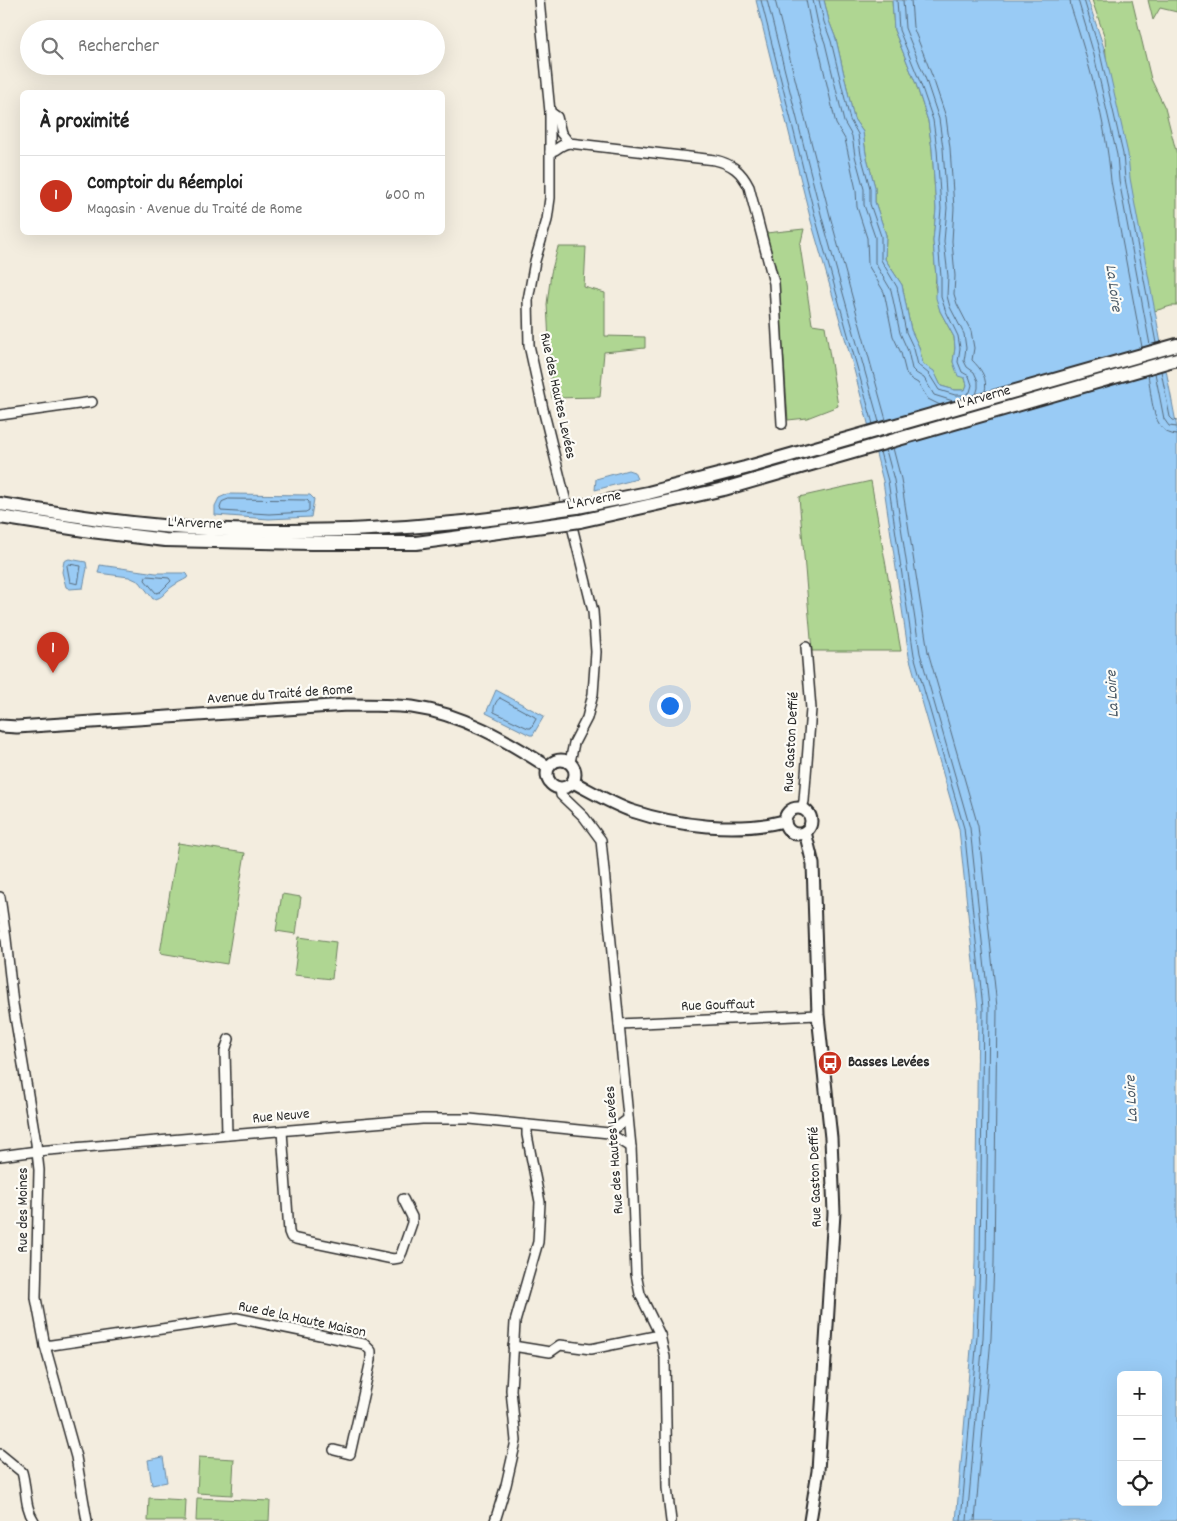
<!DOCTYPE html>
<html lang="fr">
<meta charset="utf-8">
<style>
body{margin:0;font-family:Dekko,sans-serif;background:#f6f6f6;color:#222}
.controls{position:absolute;right:15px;bottom:15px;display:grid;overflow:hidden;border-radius:8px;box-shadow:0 5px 20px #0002}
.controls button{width:45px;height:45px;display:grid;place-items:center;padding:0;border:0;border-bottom:1px solid #e0e0e0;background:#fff;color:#222;font:25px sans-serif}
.you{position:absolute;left:669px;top:705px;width:18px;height:18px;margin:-12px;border:4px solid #fff;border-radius:50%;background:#1a73e8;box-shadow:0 0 0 8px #1a73e833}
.badge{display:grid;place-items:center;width:32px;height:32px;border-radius:50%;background:#c8321e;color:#fff;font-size:16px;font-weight:700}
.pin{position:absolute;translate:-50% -41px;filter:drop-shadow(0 1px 2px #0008)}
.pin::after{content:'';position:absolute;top:26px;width:18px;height:15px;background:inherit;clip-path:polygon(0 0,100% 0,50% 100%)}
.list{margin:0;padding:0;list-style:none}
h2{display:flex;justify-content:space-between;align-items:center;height:65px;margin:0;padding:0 20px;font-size:21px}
h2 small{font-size:16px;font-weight:400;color:#767676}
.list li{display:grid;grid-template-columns:32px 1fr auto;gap:15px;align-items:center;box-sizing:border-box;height:80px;padding:0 20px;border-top:1px solid #e0e0e0}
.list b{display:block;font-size:19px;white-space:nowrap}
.list p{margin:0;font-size:16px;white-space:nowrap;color:#767676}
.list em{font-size:16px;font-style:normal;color:#767676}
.icon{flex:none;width:28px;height:28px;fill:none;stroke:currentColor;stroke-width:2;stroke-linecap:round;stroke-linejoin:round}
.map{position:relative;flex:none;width:1177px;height:1521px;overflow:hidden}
.search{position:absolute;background:#fff;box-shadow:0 5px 20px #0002;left:20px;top:20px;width:425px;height:55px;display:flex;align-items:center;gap:12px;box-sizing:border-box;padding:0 18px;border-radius:28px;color:#767676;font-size:19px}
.panel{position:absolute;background:#fff;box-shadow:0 5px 20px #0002;left:20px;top:90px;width:425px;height:145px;border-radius:8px}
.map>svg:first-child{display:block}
.green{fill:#afd692;stroke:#6d805e}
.water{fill:#99cbf5;stroke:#6d8ba4;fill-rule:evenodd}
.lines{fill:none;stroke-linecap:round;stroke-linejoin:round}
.shore{stroke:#576b7c;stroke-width:1}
.minor-casing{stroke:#2b2b2b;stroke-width:12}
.major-casing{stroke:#2b2b2b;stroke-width:15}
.highway-casing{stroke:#2b2b2b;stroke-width:16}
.minor{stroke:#fdfcf7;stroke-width:9}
.major{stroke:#fdfcf7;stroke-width:11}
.highway{stroke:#fdfcf7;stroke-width:12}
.highway-bridge-casing{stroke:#2b2b2b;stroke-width:16;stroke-linecap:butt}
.highway-bridge{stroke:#fdfcf7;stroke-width:12}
.labels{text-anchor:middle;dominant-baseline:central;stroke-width:4.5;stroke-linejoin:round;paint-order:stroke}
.street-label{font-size:15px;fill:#2b2b2b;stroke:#fdfcf7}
.poi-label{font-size:15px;font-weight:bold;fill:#2b2b2b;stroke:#fdfcf7;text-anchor:start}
.water-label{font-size:16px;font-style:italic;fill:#4c5b68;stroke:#fdfcf7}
</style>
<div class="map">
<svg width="1177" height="1521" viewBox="0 0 1177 1521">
<rect width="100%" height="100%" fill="#f3eddf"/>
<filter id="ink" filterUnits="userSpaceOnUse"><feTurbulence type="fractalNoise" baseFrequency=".02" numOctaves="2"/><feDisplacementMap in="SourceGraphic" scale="10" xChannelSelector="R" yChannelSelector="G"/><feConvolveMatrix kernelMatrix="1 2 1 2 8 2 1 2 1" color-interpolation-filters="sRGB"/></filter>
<g filter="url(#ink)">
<g class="green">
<path d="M824 0H892L894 30 916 84 928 121 932 149 936 209 933 241 936 277 935 286 940 311 954 337 955 348 953 362 965 378 967 385 965 390H955L941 386 935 374 923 365 919 347 911 330 902 285 885 259 886 235 875 202V187L866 154 863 132 854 119 836 39 829 21Z"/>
<path d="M1092 0H1132L1151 79 1165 108 1177 155V306H1171L1151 312 1107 77 1105 38Z"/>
<path d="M1148 0H1177V12L1160 8 1153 20Z"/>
<path d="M804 229 800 246 812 324 825 326 838 406 807 418 788 420 778 275 766 233Z"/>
<path d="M558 247H586L584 287 605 293V336L645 337V348L604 352 600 397 552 398 547 304 551 273Z"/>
<path d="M871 481 901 651H812L799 497Z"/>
<path d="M178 843 245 853 227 964 160 953Z"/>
<path d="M282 894 301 897 296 934 276 931Z"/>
<path d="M299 937 336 942 332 979 294 975Z"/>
<path d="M199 1457 234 1459 232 1495 197 1493Z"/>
<path d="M149 1498 186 1500 185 1521H148Z"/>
<path d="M197 1498 270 1501 269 1521H196Z"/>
</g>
<g class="water">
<path d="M756 0H824L829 21 836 39 854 119 863 132 866 154 875 187V202L886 235 885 259 902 285 911 330 919 347 923 364 934 371 941 386 955 390H965L967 385 965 378 958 376 953 362 955 348 954 337 940 311 936 298V277L933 241 936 209 932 149 928 121 916 84 894 30 892 0H1088L1104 48 1128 154 1130 178 1136 211 1177 428V1521H956L972 1337 975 1262 978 1009 959 829 909 656 883 481 852 362 811 221ZM1121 1375H1158V1502H1121Z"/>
<path d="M628 470 634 472 637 479 595 490 596 479Z"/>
<path d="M228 494 310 495 314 499 311 517 269 519 215 515V506L219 498Z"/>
<path d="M69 559 86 562 87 568 83 588 70 589 66 587 62 572 64 561Z"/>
<path d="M100 565 156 573H186L188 575 187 578C182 581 177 583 173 586 165 591 163 599 153 599L140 582 129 577 98 573Z"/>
<path d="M496 690 544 716 533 735H530L486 713Z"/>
<path d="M163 1457 167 1482 152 1485 148 1460Z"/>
</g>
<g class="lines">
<g class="shore">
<path d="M761 0 816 220 873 424"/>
<path d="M767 0 822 218 879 422"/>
<path d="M775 0 830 216 886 420"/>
<path d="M806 0 811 26 818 45 836 124 845 139 856 190 857 207 867 238 868 265 884 292 893 336 901 353 906 373 911 379 918 383 928 399 940 405"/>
<path d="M813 0 818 24 825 43 844 122 852 136 855 156 864 189V205L875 237V263L891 290 900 333 908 351 912 369 916 373 924 378 934 395 953 401"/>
<path d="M819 0 824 22 831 41 850 120 858 134 861 155 870 188V204L881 236V260L897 287 906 332 914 349 918 365 929 374 939 390 955 395H965L970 392 972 385 969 376 962 372 958 362 960 348 958 336 945 309 941 297V277L938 241 941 209 937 149 933 120 920 82 899 30 897 0"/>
<path d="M903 0 905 28 926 80 939 119 943 148 947 208 944 241 948 276 947 296 950 307 964 334 966 348 964 361 967 367 974 372 978 381V388L976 395"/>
<path d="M911 0 913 27 933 78 946 117 950 148 954 208 952 241 955 276 954 294 957 304 971 331 974 348 972 360C981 369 988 378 985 392"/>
<path d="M1070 0 1071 7C1089 63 1106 122 1111 181L1142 347"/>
<path d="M1078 0 1093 51 1117 155 1119 180 1150 345"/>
<path d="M1084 0 1099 49 1123 154 1125 179 1156 343"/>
<path d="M1161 371 1170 417 1173 420 1177 421"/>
<path d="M1155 373 1164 419 1169 426 1177 427"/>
<path d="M1148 375C1152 395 1151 434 1177 435"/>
<path d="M893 448 901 479 928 652 978 826 997 1007 994 1263 991 1338 975 1521"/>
<path d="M886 450 894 480 920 653 970 828 989 1007 986 1262 983 1338 967 1521"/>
<path d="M880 452 888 481 914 655 964 828 983 1008 980 1262 977 1337 961 1521"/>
<path d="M229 499 307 500 309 502V510L306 512 269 514 221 511 220 508 222 502Z"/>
<path d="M69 564 81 566 78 584 70 582 67 566Z"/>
<path d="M148 576 169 578 171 581 160 592 156 593 145 580 146 577Z"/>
<path d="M500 698 535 717 536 719 531 728H528L494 712C493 708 496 700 500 698Z"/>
</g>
<g class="minor-casing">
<g id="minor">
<path d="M539 0 550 112V198L547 220 535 261 528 300 529 345 543 409 593 611 596 652 593 694 587 718 574 743 570 762"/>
<path d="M550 112 557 117 561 133 569 143 715 160C732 164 741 171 749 187L774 283 782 424"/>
<path d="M550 152C557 151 560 144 569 143"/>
<path d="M0 415 92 402"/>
<path d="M560 788 561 795 584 817 601 840 631 1147 636 1274 640 1294 660 1335 665 1357 667 1488 671 1521"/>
<path d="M802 808 804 801 811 709 806 647"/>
<path d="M0 897 6 939 13 1004 36 1143 39 1170 36 1298 45 1346 76 1457 87 1521"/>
<path d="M619 1024 818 1015"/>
<path d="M282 1131 289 1232 291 1237 296 1239 393 1259 399 1258 402 1252 412 1223V1217L403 1199"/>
<path d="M609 1133 628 1119"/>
<path d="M227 1135 225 1051 229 1039"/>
<path d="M0 1156 37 1151 422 1119H470L609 1133 631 1147"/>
<path d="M45 1346 237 1318 364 1344 371 1351V1360L350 1454 334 1450"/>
<path d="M513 1346 550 1352 560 1345 591 1349 660 1335"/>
<path d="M0 1454 22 1472C27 1489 24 1506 34 1521"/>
<path d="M495 1521 506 1485 516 1441 511 1390 515 1322 538 1242 540 1202 527 1135V1125"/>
</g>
</g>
<g class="major-casing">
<g id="major">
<path d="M1 726 17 727 347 705C368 705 390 705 412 707 463 714 506 740 548 767"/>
<circle cx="561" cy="774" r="14"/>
<path d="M573 782C592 792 612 804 632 811 677 826 738 833 784 821"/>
<circle cx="798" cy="821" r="13"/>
<path d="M805 832 813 864 818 1015 831 1138 834 1213 818 1471 810 1521"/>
</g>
</g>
<g class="highway-casing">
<g id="highway">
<path d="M0 504C69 515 137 526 207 529 325 535 445 528 562 509"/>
<path d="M577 507 648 493 745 468 1177 345"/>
<path d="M0 517 91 531 165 540 311 543H416L566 523"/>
<path d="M580 521 724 489 1177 359"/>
</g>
</g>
<use href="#minor" class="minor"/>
<use href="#major" class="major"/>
<use href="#highway" class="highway"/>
<g class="highway-bridge-casing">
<g id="highway-bridge">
<path d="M562 509 577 507"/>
<path d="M566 523 580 521"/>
</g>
</g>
<use href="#highway-bridge" class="highway-bridge"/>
</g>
</g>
<defs>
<g id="bus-disc" transform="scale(1.25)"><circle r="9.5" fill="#c8321e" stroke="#fdfcf7"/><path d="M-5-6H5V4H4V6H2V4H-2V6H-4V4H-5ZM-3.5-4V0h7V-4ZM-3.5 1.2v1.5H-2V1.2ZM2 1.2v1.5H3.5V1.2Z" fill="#fff"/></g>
</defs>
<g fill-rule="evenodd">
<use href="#bus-disc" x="830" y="1063"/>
</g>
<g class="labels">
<g class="street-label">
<text transform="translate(557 396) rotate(78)">Rue des Hautes Levées</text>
<text transform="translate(984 398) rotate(-16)">L'Arverne</text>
<text transform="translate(594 501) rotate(-11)">L'Arverne</text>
<text transform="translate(195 524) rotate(2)">L'Arverne</text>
<text transform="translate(280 695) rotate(-4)">Avenue du Traité de Rome</text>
<text transform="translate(792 742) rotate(-87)">Rue Gaston Deffié</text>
<text transform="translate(718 1006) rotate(-2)">Rue Gouffaut</text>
<text transform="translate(281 1117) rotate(-5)">Rue Neuve</text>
<text transform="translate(615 1150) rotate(-94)">Rue des Hautes Levées</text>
<text transform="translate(816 1177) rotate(-92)">Rue Gaston Deffié</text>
<text transform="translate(24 1210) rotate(-90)">Rue des Moines</text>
<text transform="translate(302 1320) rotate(12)">Rue de la Haute Maison</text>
</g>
<g class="poi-label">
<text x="848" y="1063">Basses Levées</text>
</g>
<g class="water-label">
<text transform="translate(1113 288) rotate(82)">La Loire</text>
<text transform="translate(1113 694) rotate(-93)">La Loire</text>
<text transform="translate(1132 1099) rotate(-93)">La Loire</text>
</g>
</g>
</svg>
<div class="controls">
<button>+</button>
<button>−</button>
<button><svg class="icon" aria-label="locate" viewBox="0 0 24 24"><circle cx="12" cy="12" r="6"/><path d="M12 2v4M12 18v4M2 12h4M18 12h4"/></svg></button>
</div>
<div class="you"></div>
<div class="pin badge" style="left:53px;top:673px">1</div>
<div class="search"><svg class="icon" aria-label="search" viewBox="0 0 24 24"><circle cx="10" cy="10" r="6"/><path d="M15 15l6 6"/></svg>Rechercher</div>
<section class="panel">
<h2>À proximité<small></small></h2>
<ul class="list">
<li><span class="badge">1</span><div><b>Comptoir du Réemploi</b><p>Magasin · Avenue du Traité de Rome</p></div><em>600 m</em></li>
</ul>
</section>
</div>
